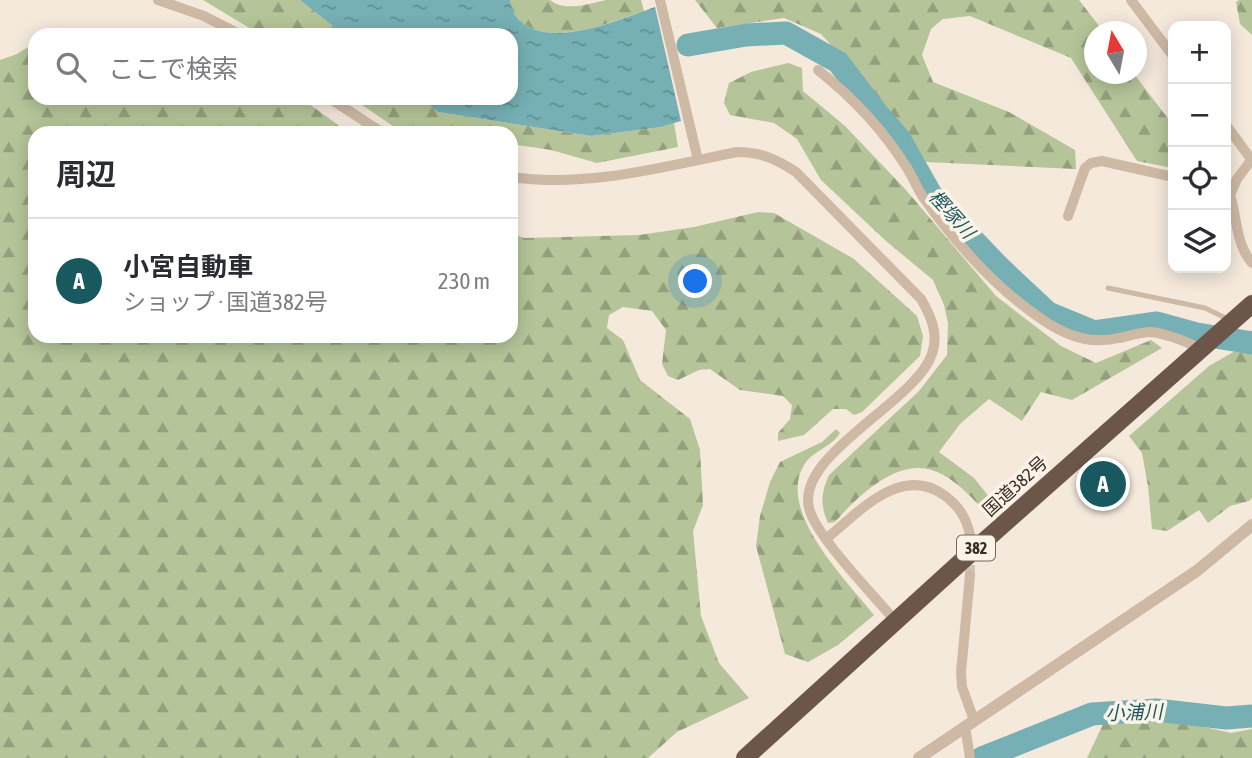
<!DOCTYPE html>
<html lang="ja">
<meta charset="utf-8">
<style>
body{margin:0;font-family:"Asap Condensed","Noto Sans JP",sans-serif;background:#f7f7f7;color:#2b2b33}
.controls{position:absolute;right:21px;top:21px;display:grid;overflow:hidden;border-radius:14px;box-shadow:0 4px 18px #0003}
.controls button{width:63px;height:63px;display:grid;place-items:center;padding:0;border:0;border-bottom:2px solid #e1e1e2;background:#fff;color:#2b2b33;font:35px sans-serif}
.compass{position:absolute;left:1084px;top:21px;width:63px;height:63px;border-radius:50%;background:#fff;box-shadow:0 4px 18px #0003;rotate:350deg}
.you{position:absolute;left:696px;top:282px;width:24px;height:24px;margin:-18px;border:5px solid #fff;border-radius:50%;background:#1a73e8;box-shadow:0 0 0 10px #1a73e833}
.badge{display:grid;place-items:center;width:46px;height:46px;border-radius:50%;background:#18585f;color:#fff;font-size:23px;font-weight:700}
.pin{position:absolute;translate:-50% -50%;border:4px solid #fff;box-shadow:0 2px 7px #0006}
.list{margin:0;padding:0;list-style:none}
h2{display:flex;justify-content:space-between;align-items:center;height:91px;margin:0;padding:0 28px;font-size:30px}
h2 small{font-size:23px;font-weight:400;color:#7c7c81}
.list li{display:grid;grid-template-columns:46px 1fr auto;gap:21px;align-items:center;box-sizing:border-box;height:126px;padding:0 28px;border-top:2px solid #e1e1e2}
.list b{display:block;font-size:26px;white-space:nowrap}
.list p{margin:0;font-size:23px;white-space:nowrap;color:#7c7c81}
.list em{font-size:23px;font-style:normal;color:#7c7c81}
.icon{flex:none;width:38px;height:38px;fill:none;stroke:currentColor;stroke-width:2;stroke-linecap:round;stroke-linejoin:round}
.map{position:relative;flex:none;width:1252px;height:758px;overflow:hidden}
.search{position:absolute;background:#fff;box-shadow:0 4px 18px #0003;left:28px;top:28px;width:490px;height:77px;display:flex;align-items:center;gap:18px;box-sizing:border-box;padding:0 24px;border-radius:21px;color:#7c7c81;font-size:26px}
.panel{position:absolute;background:#fff;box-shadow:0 4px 18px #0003;left:28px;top:126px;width:490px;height:217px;border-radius:21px}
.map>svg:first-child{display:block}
.forest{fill:url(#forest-firs)}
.water{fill:url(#water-ripples)}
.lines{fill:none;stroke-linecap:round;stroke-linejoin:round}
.river{stroke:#76b0b4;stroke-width:23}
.minor-tunnel{stroke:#cfc3b7;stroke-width:10;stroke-dasharray:10 5;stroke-linecap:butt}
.service{stroke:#ceb9a5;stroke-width:5}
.minor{stroke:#ceb9a5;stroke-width:10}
.tertiary{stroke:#ceb9a5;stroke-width:12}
.trunk{stroke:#6c564a;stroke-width:18}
.labels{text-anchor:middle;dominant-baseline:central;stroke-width:7;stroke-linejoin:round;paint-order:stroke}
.shield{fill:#fbf3e7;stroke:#736861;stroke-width:2}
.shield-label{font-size:16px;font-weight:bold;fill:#392d27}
.street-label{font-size:18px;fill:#392d27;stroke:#fbf3e7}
.water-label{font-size:19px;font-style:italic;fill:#18585f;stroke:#fbf3e7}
</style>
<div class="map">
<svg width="1252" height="758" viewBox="0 0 1252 758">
<defs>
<pattern id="forest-firs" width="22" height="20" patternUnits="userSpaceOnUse" patternTransform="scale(1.75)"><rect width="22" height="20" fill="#b5c599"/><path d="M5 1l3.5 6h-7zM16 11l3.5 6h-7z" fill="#94a07d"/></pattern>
<pattern id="water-ripples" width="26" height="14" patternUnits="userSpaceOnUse" patternTransform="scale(1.75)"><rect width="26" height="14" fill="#76b0b4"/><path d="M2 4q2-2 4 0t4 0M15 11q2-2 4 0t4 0" fill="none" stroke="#629092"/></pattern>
</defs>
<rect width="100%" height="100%" fill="#f4e9db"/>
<g class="forest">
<path d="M203 0H300L344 35H261Z"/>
<path d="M510 0H550C564 12 589 4 606 0 616 0 630 0 641 0L644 11C612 22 541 52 515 15 513 11 511 5 510 0Z"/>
<path d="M695 0H1079L1103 31 1094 32V74H1134L1173 125V168L1137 161 1071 58 970 16 943 19 931 29 922 55 933 82 1009 112 1075 150 1076 169 926 162 875 93 821 34 784 18 717 28Z"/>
<path d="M1239 0H1252V35L1240 24 1236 2Z"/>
<path d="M35 43V98H301L349 133H35V336H511V234L525 238 639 235 694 227 758 212 774 213 854 259 917 316 923 336 920 356 862 412 854 415 846 409H833L804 435 778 441V433L790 419 792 405 783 396 740 390 710 369 699 370 678 380 668 376 662 364 666 330 652 311 623 307 609 315 607 328 623 340 640 380 690 419 700 450 703 505 693 531 701 616 719 663 749 698 677 732 648 758H0V60L17 54Z"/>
<path d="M788 63 802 68 803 91 845 126 906 190 996 296 1061 346 1096 363 1151 340 1162 348 1072 400 1041 392 1022 421 989 399 960 424 939 452 974 478 998 508 988 515C973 499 958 481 937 472 899 455 858 496 835 522L828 523C820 505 821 493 829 475L919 391 947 355 948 323 944 305 933 280 886 241 821 180 797 139 774 123 730 115 724 103 729 83 751 72Z"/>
<path d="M352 98H420L438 112 591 136 661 127 674 123 678 147 597 163 551 150 511 144V133H403Z"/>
<path d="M1235 351 1252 352V498L1249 501 1230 506 1208 523 1199 510 1167 531 1152 529 1148 486 1142 453 1129 436 1209 366Z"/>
<path d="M836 429 840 433C832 447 812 451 804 465 776 511 847 581 874 615L838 645 808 662 785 654 756 546 760 516 770 482 780 462 822 442Z"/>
<path d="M1123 718 1169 719 1231 733 1252 729V758H1087L1104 722Z"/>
</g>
<path class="water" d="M300 0H510C511 5 513 11 515 15 542 54 621 19 655 7L681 121 661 127 591 136 438 112 420 98H511V35H344Z"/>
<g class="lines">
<g class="river">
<path d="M688 45 746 35 786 33 838 62 876 112 899 138 933 198 999 267 1048 313 1094 332 1157 323 1197 334 1252 343"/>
<path d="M982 758 1092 714 1156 710 1226 718 1252 716"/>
</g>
<path class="minor-tunnel" d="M970 575V535"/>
<path class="service" d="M1108 288 1205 308 1230 320"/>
<g class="minor">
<path d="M158 0 204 16 241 35"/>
<path d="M660 0 698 160"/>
<path d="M1131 0 1173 56"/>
<path d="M818 70C852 97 884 131 907 168 914 179 918 191 926 201 959 247 1000 293 1049 324 1072 338 1093 344 1119 338 1129 336 1140 332 1151 332 1168 334 1185 341 1201 349"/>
<path d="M329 98 383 133"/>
<path d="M1226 125 1251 159"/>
<path d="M511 177C587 188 663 167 737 152 761 152 776 159 796 172L921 299C931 316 939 334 932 354 916 402 796 454 809 508 816 537 875 596 896 622"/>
<path d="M1226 192 1230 195C1237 217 1236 245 1252 263"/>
<path d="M1230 195 1237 179 1252 159"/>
<path d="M1068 216 1085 168 1091 163 1102 161 1173 177"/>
<path d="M826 539C858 513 900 464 944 495 959 506 966 517 970 535"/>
<path d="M970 575 961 672 962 687 974 720"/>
<path d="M965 726 970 758"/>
</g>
<path class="tertiary" d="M919 758 1198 570 1252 525"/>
<path class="trunk" d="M745 758 963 560 1252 304"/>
</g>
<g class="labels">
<rect class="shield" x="957" y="535.5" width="38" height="25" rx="5"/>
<g class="shield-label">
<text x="976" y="548">382</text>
</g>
<g class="street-label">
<text transform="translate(1015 486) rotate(-42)">国道382号</text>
</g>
<g class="water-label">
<text transform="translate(952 214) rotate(48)">樫塚川</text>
<text transform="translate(1134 712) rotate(-2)">小浦川</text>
</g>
</g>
</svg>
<div class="controls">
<button>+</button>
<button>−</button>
<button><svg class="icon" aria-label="locate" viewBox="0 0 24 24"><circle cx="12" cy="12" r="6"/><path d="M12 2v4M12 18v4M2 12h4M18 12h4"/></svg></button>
<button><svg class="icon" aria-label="layers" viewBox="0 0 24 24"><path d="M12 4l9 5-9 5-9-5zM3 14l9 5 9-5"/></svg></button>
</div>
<svg class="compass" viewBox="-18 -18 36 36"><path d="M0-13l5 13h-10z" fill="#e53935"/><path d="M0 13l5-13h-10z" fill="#7c7c81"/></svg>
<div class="you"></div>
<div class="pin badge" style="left:1103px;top:484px">A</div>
<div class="search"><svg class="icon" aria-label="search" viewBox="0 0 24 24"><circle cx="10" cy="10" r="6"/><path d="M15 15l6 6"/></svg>ここで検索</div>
<section class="panel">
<h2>周辺<small></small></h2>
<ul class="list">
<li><span class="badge">A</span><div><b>小宮自動車</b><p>ショップ · 国道382号</p></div><em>230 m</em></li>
</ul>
</section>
</div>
